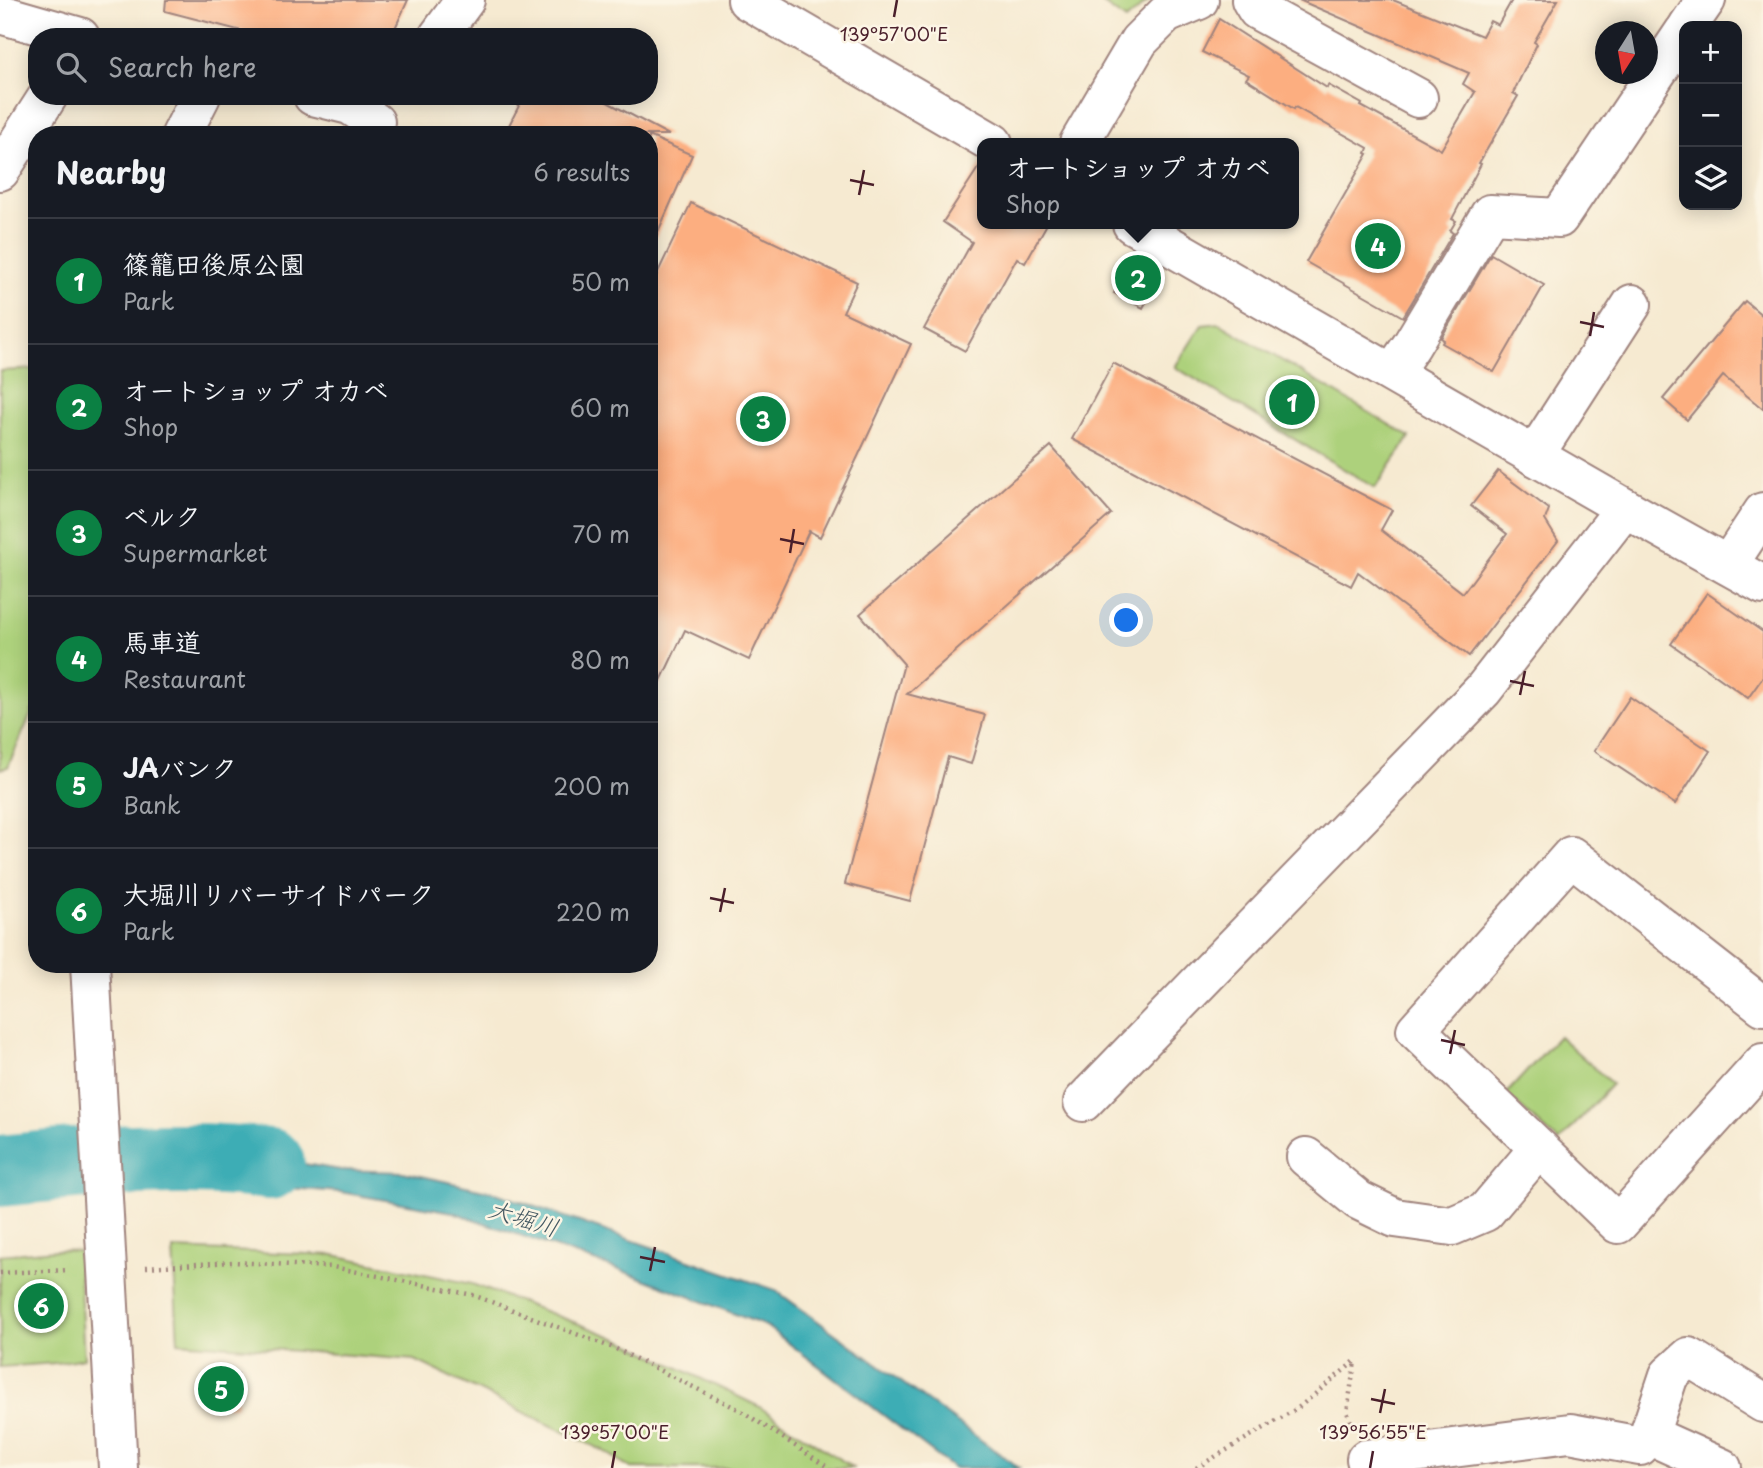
<!DOCTYPE html>
<meta charset="utf-8">
<style>
body{margin:0;font-family:"Playpen Sans","Klee One",sans-serif;background:#20242c;color:#f1f3f6}
.controls{position:absolute;right:21px;top:21px;display:grid;overflow:hidden;border-radius:14px;box-shadow:0 4px 18px #0003}
.controls button{width:63px;height:63px;display:grid;place-items:center;padding:0;border:0;border-bottom:2px solid #363941;background:#171b24;color:#f1f3f6;font:35px sans-serif}
.compass{position:absolute;left:1595px;top:21px;width:63px;height:63px;border-radius:50%;background:#171b24;box-shadow:0 4px 18px #0003;rotate:191deg}
.you{position:absolute;left:1127px;top:621px;width:24px;height:24px;margin:-18px;border:5px solid #fff;border-radius:50%;background:#1a73e8;box-shadow:0 0 0 10px #1a73e833}
.badge{display:grid;place-items:center;width:46px;height:46px;border-radius:50%;background:#0b8043;color:#fff;font-size:23px;font-weight:700}
.pin{position:absolute;translate:-50% -50%;border:4px solid #fff;box-shadow:0 2px 7px #0006}
.popup{position:absolute;left:977px;top:138px;width:322px;height:91px;box-sizing:border-box;display:grid;place-content:center;border-radius:14px;background:#171b24;filter:drop-shadow(0 2px 5px #0005);font-size:23px;white-space:nowrap;color:#9ea1a6}
.popup b{font-size:26px;color:#f1f3f6}
.popup::after{content:'';position:absolute;left:50%;top:100%;margin-left:-14px;border:14px solid transparent;border-top-color:#171b24}
.list{margin:0;padding:0;list-style:none}
h2{display:flex;justify-content:space-between;align-items:center;height:91px;margin:0;padding:0 28px;font-size:30px}
h2 small{font-size:23px;font-weight:400;color:#9ea1a6}
.list li{display:grid;grid-template-columns:46px 1fr auto;gap:21px;align-items:center;box-sizing:border-box;height:126px;padding:0 28px;border-top:2px solid #363941}
.list b{display:block;font-size:26px;white-space:nowrap}
.list p{margin:0;font-size:23px;white-space:nowrap;color:#9ea1a6}
.list em{font-size:23px;font-style:normal;color:#9ea1a6}
.icon{flex:none;width:38px;height:38px;fill:none;stroke:currentColor;stroke-width:2;stroke-linecap:round;stroke-linejoin:round}
.map{position:relative;flex:none;width:1763px;height:1468px;overflow:hidden}
.search{position:absolute;background:#171b24;box-shadow:0 4px 18px #0003;left:28px;top:28px;width:630px;height:77px;display:flex;align-items:center;gap:18px;box-sizing:border-box;padding:0 24px;border-radius:28px;color:#9ea1a6;font-size:26px}
.panel{position:absolute;background:#171b24;box-shadow:0 4px 18px #0003;left:28px;top:126px;width:630px;height:847px;border-radius:28px}
.map>svg:first-child{display:block}
.green{fill:#add17b;stroke:#7c7853;stroke-width:2}
.water{fill:#3cadb5;stroke:#436670;stroke-width:2}
.pier{fill:#f6ead1}
.lines{fill:none;stroke-linecap:round;stroke-linejoin:round}
.river{stroke:#3cadb5;stroke-width:72}
.building{fill:#fcae80}
.minor-casing{stroke:#a0847e;stroke-width:42}
.path{stroke:#a0847e;stroke-width:4.5;stroke-dasharray:2 5;stroke-linecap:butt}
.minor{stroke:#fff;stroke-width:38}
.ticks{fill:none;stroke:#4a1f2b;stroke-width:2.5}
.labels{text-anchor:middle;dominant-baseline:central;stroke-width:5;stroke-linejoin:round;paint-order:stroke}
.water-label{font-size:24px;font-style:italic;fill:#445862;stroke:#fcf5e5}
.ticks-label{font-size:18px;text-anchor:middle;fill:#4a1f2b;stroke:#fcf5e5;stroke-width:5;stroke-linejoin:round;paint-order:stroke}
</style>
<div class="map">
<svg width="1763" height="1468" viewBox="0 0 1763 1468">
<rect width="100%" height="100%" fill="#fcf5e5"/>
<filter id="ink" filterUnits="userSpaceOnUse"><feTurbulence type="fractalNoise" baseFrequency=".0143" numOctaves="2"/><feDisplacementMap in="SourceGraphic" scale="14" xChannelSelector="R" yChannelSelector="G"/><feConvolveMatrix kernelMatrix="1 2 1 2 8 2 1 2 1" color-interpolation-filters="sRGB"/></filter>
<filter id="wash" filterUnits="userSpaceOnUse"><feTurbulence type="fractalNoise" baseFrequency=".00686" numOctaves="4" result="noise"/><feDisplacementMap in="SourceGraphic" scale="28" xChannelSelector="R" yChannelSelector="G"/><feGaussianBlur stdDeviation="1.57" result="paint"/><feColorMatrix in="noise" values="0 0 0 0 0 0 0 0 0 0 0 0 0 0 0 0 0 1.4 0 .05"/><feComposite in="paint" operator="in"/></filter>
<g filter="url(#wash)">
<rect width="100%" height="100%" fill="#f6ead1"/>
<g class="green">
<path d="M1098 0H1149L1126 20Z"/>
<path d="M1219 323 1410 437 1375 488 1175 367 1202 325Z"/>
<path d="M37 369V700L8 767 0 769V371Z"/>
<path d="M1559 1036 1612 1084 1559 1142 1506 1094Z"/>
<path d="M173 1249 334 1255 472 1284 619 1339 758 1406 853 1468H631L602 1450 415 1360 178 1342Z"/>
<path d="M56 1250 78 1251 84 1358 57 1363 0 1367V1255Z"/>
</g>
<g class="water">
<path d="M82 1139 84 1184 0 1190V1146Z"/>
<path d="M168 1142 341 1170 403 1172 493 1192 775 1290 1019 1468H953L766 1326 634 1275 453 1212 340 1192 169 1179Z"/>
</g>
<path class="pier" d="M83 1135 85 1188 71 1189 67 1137Z"/>
<g class="lines">
<path class="river" d="M0 1171C88 1162 181 1153 269 1164"/>
</g>
<g id="blocks">
<g class="building">
<path d="M166 0H408L391 37H265L165 11Z"/>
<path d="M1299 0H1393L1482 36 1490 21 1498 25 1512 0H1558L1534 42 1537 44 1513 93 1518 96 1479 163 1481 164 1452 219 1456 221 1450 231 1453 233 1403 317 1306 262 1368 154 1366 153 1368 148 1295 107 1294 109 1246 79 1249 75 1202 52 1219 19 1327 88 1328 85 1362 104 1361 106 1441 150 1475 92 1463 84 1469 73Z"/>
<path d="M524 96H596L669 135H504Z"/>
<path d="M649 136 692 155 649 252Z"/>
<path d="M982 162V224H1047L1025 263 1017 258 965 351 924 329 972 242 943 222Z"/>
<path d="M691 203 857 282 843 312 911 344 820 537 809 531 749 660 685 630 649 706V291Z"/>
<path d="M1491 254 1544 285 1494 372 1442 343 1444 340 1441 338Z"/>
<path d="M1130 264 1158 280 1143 308 1114 293Z"/>
<path d="M1745 301 1763 316V409L1723 376 1687 420 1663 399Z"/>
<path d="M1113 363 1392 510 1381 530 1463 593 1507 534 1471 506 1498 471 1549 509 1545 520 1558 541 1469 656 1358 572 1351 586 1072 439Z"/>
<path d="M1051 446 1111 514 907 694 985 715 971 764 948 757 910 901 845 884 904 664 860 614Z"/>
<path d="M1707 593 1763 632V677L1748 698 1671 644Z"/>
<path d="M1630 697 1710 751 1675 804 1594 751Z"/>
<path d="M205 1372 238 1374 237 1406 203 1405Z"/>
</g>
</g>
</g>
<g filter="url(#ink)">
<use href="#blocks" fill-opacity="0" stroke="#a0847e" stroke-width="2"/>
<g class="lines">
<g class="minor-casing">
<g id="minor">
<path d="M747 0 993 143"/>
<path d="M1251 0 1257 10 1418 98"/>
<path d="M0 14 80 37"/>
<path d="M1688 26 1706 0"/>
<path d="M438 37 465 0"/>
<path d="M313 96 350 105 375 122"/>
<path d="M181 135 201 96"/>
<path d="M1079 143 1139 41 1166 14 1199 0"/>
<path d="M0 171 48 96"/>
<path d="M1132 224 1625 508 1763 585"/>
<path d="M1393 372 1411 346 1490 214 1559 218 1684 32"/>
<path d="M1534 456 1632 304"/>
<path d="M1728 565 1763 512"/>
<path d="M90 964 118 1468"/>
<path d="M1763 1006 1571 856 1416 1030 1618 1224 1763 1063"/>
<path d="M1083 1102 1483 690 1625 508"/>
<path d="M1306 1157 1358 1200 1395 1218 1452 1226 1485 1212 1539 1148"/>
<path d="M1649 1435 1722 1468"/>
<path d="M1369 1468 1366 1459 1570 1433 1640 1446 1649 1435 1669 1375 1689 1357 1763 1403"/>
</g>
</g>
<g class="path">
<path d="M146 1267 232 1262 333 1267 473 1295 616 1349 740 1410 829 1468"/>
<path d="M0 1273 69 1270"/>
<path d="M1196 1468 1298 1408 1355 1361 1347 1412 1352 1425"/>
</g>
<use href="#minor" class="minor"/>
</g>
</g>
<path class="ticks" d="M894 17 897 0M850 180 874 185M859 195 864 170M1580 322 1604 327M1590 336 1594 312M780 539 804 544M790 553 794 529M1510 681 1534 686M1520 695 1525 671M710 898 734 903M720 912 725 888M1441 1040 1465 1045M1450 1054 1455 1030M640 1257 665 1262M650 1271 655 1247M1371 1399 1395 1404M1380 1413 1385 1389M612 1468 615 1451M1370 1468 1373 1451"/>
<g class="labels">
<g class="water-label">
<text transform="translate(524 1217) rotate(17)">大堀川</text>
</g>
</g>
<g class="ticks-label">
<text x="894" y="41">139°57'00"E</text>
<text x="615" y="1439">139°57'00"E</text>
<text x="1373" y="1439">139°56'55"E</text>
</g>
</svg>
<div class="controls">
<button>+</button>
<button>−</button>
<button><svg class="icon" aria-label="layers" viewBox="0 0 24 24"><path d="M12 4l9 5-9 5-9-5zM3 14l9 5 9-5"/></svg></button>
</div>
<svg class="compass" viewBox="-18 -18 36 36"><path d="M0-13l5 13h-10z" fill="#e53935"/><path d="M0 13l5-13h-10z" fill="#9ea1a6"/></svg>
<div class="you"></div>
<div class="pin badge" style="left:1292px;top:402px">1</div>
<div class="pin badge" style="left:1138px;top:278px">2</div>
<div class="popup"><b>オートショップ オカベ</b>Shop</div>
<div class="pin badge" style="left:763px;top:419px">3</div>
<div class="pin badge" style="left:1378px;top:246px">4</div>
<div class="pin badge" style="left:221px;top:1389px">5</div>
<div class="pin badge" style="left:41px;top:1306px">6</div>
<div class="search"><svg class="icon" aria-label="search" viewBox="0 0 24 24"><circle cx="10" cy="10" r="6"/><path d="M15 15l6 6"/></svg>Search here</div>
<section class="panel">
<h2>Nearby<small>6 results</small></h2>
<ul class="list">
<li><span class="badge">1</span><div><b>篠籠田後原公園</b><p>Park</p></div><em>50 m</em></li>
<li><span class="badge">2</span><div><b>オートショップ オカベ</b><p>Shop</p></div><em>60 m</em></li>
<li><span class="badge">3</span><div><b>ベルク</b><p>Supermarket</p></div><em>70 m</em></li>
<li><span class="badge">4</span><div><b>馬車道</b><p>Restaurant</p></div><em>80 m</em></li>
<li><span class="badge">5</span><div><b>JAバンク</b><p>Bank</p></div><em>200 m</em></li>
<li><span class="badge">6</span><div><b>大堀川リバーサイドパーク</b><p>Park</p></div><em>220 m</em></li>
</ul>
</section>
</div>
